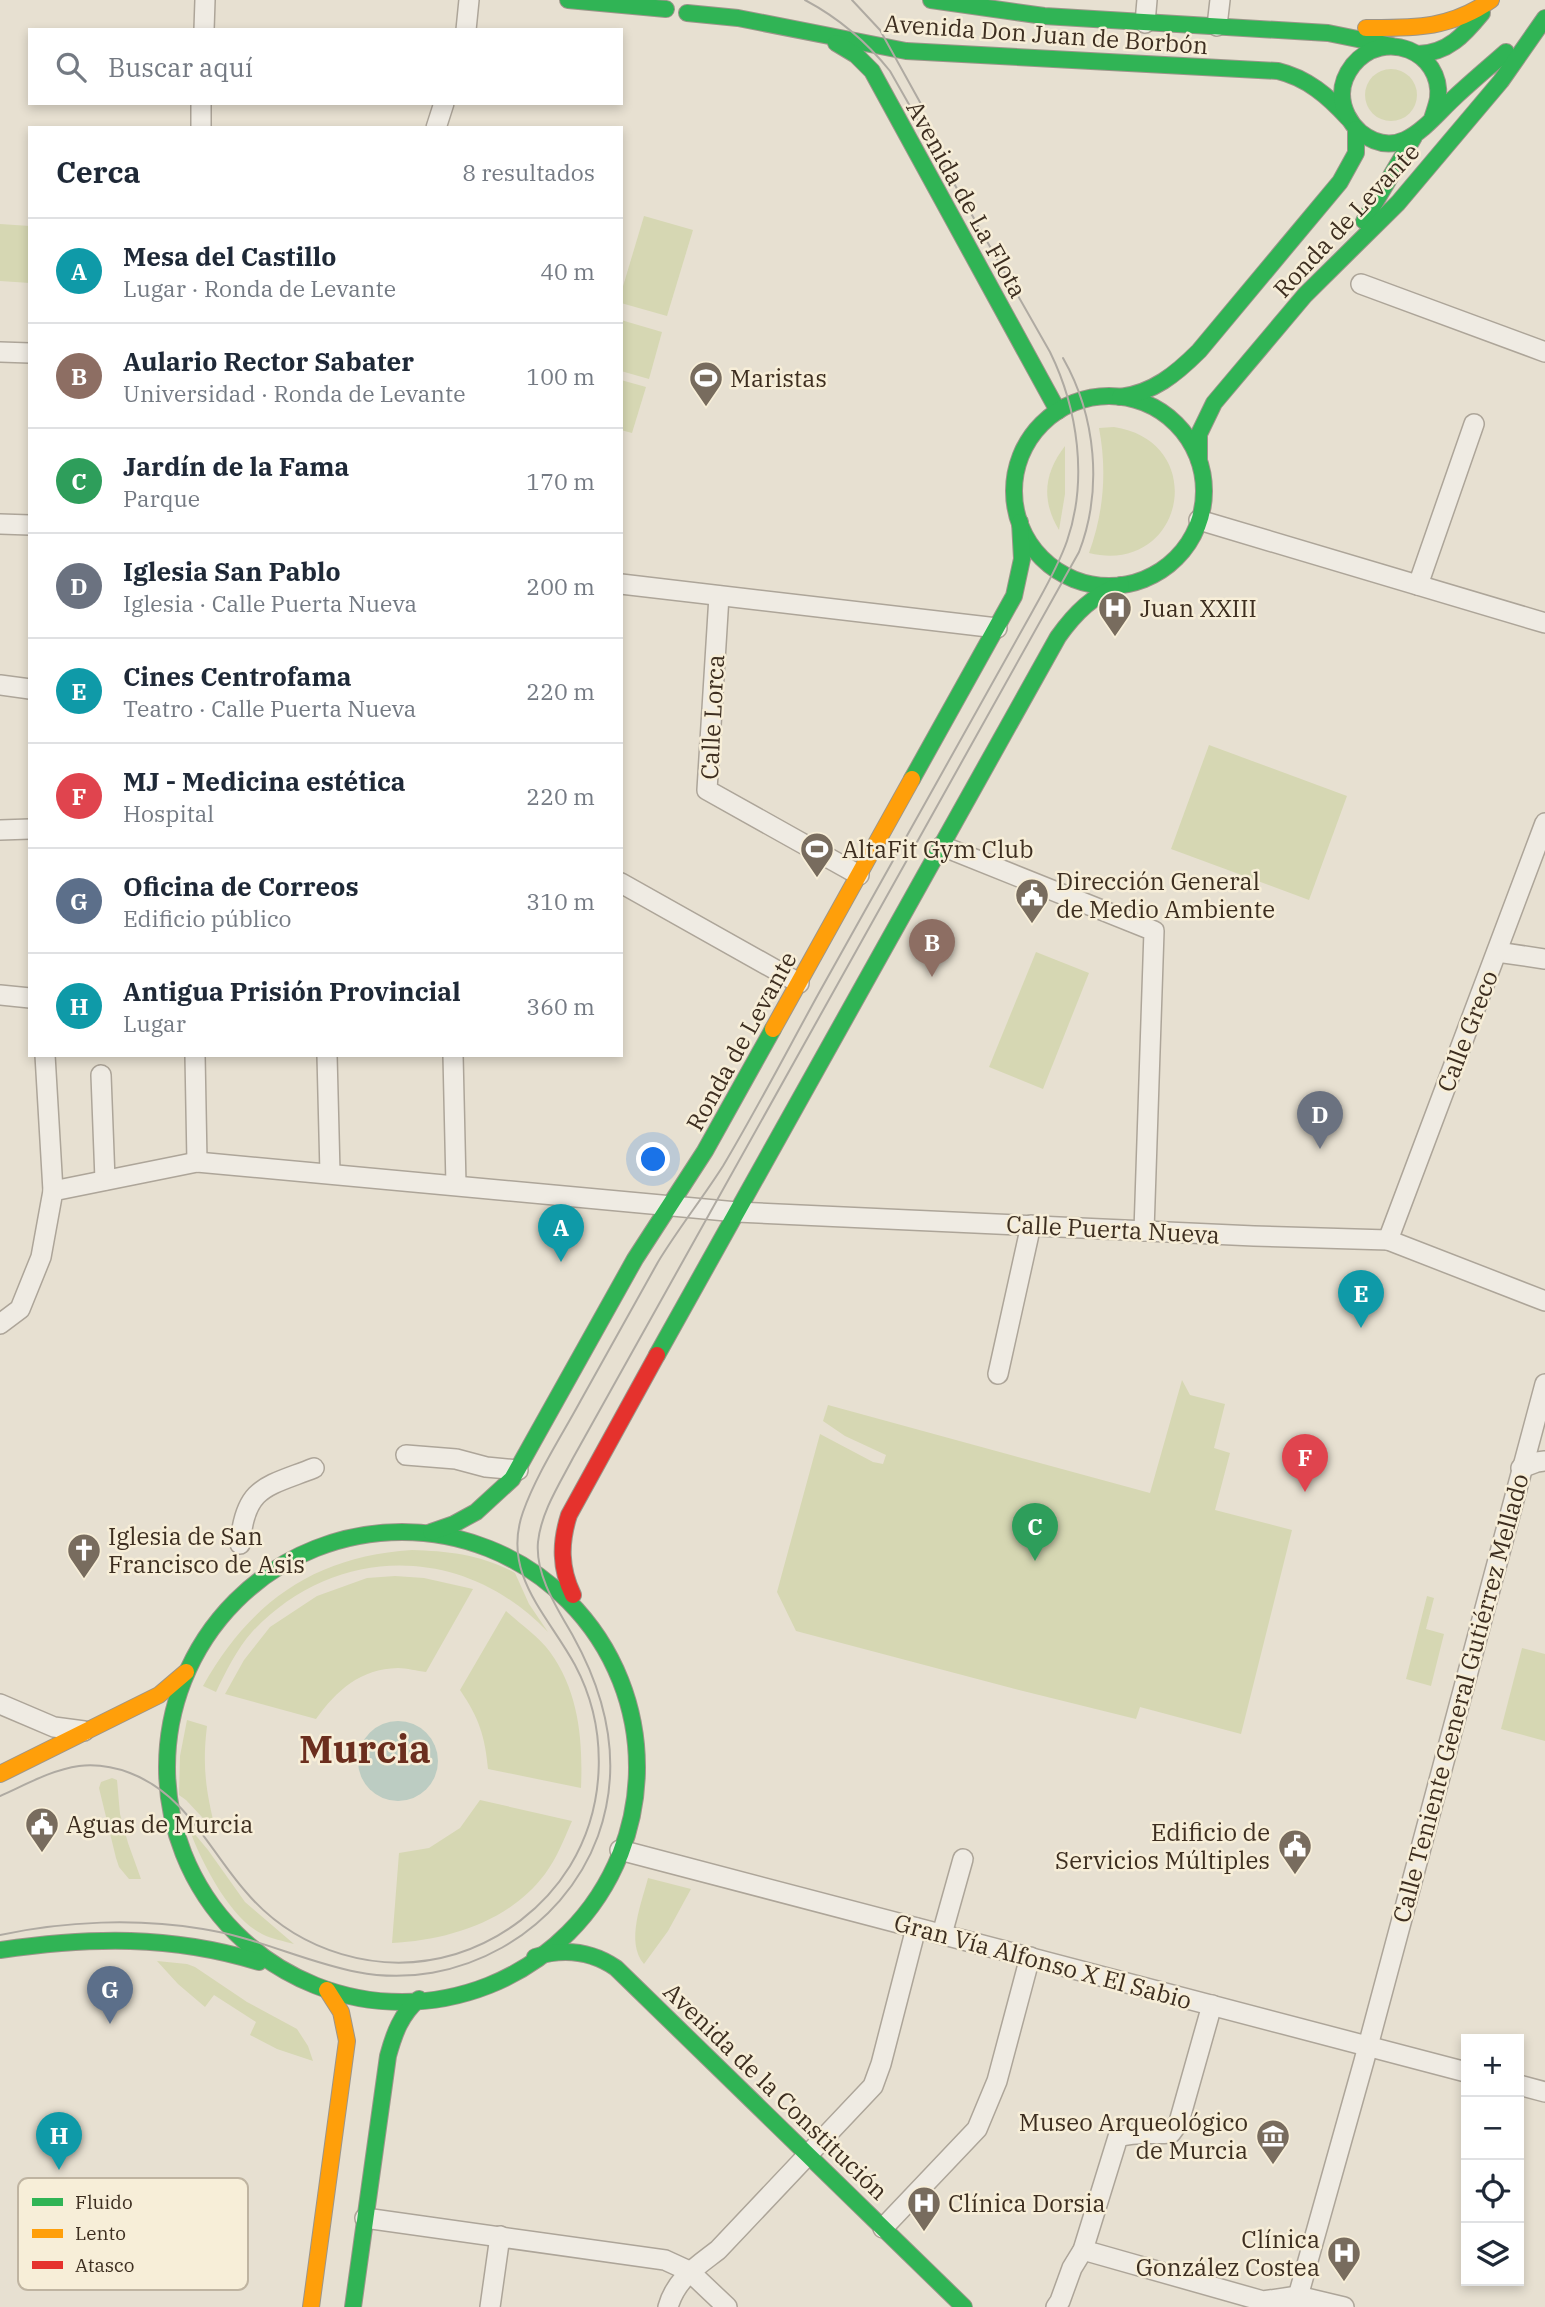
<!DOCTYPE html>
<html lang="es">
<meta charset="utf-8">
<style>
body{margin:0;font-family:"IBM Plex Serif",serif;background:#f6f6f7;color:#1f2937}
.controls{position:absolute;right:21px;bottom:21px;display:grid;overflow:hidden;border-radius:0px;box-shadow:0 4px 10px #0003}
.controls button{width:63px;height:63px;display:grid;place-items:center;padding:0;border:0;border-bottom:2px solid #e0e1e3;background:#fff;color:#1f2937;font:35px sans-serif}
.you{position:absolute;left:654px;top:1160px;width:24px;height:24px;margin:-18px;border:5px solid #fff;border-radius:50%;background:#1a73e8;box-shadow:0 0 0 10px #1a73e833}
.badge{display:grid;place-items:center;width:46px;height:46px;border-radius:50%;background:#1a73e8;color:#fff;font-size:23px;font-weight:700}
.pin{position:absolute;translate:-50% -58px;filter:drop-shadow(0 2px 4px #0008)}
.pin::after{content:'';position:absolute;top:37px;width:24px;height:21px;background:inherit;clip-path:polygon(0 0,100% 0,50% 100%)}
.list{margin:0;padding:0;list-style:none}
h2{display:flex;justify-content:space-between;align-items:center;height:91px;margin:0;padding:0 28px;font-size:30px}
h2 small{font-size:23px;font-weight:400;color:#747a83}
.list li{display:grid;grid-template-columns:46px 1fr auto;gap:21px;align-items:center;box-sizing:border-box;height:105px;padding:0 28px;border-top:2px solid #e0e1e3}
.list b{display:block;font-size:26px;white-space:nowrap}
.list p{margin:0;font-size:23px;white-space:nowrap;color:#747a83}
.list em{font-size:23px;font-style:normal;color:#747a83}
.icon{flex:none;width:38px;height:38px;fill:none;stroke:currentColor;stroke-width:2;stroke-linecap:round;stroke-linejoin:round}
.map{position:relative;flex:none;width:1545px;height:2307px;overflow:hidden}
.search{position:absolute;background:#fff;box-shadow:0 4px 10px #0003;left:28px;top:28px;width:595px;height:77px;display:flex;align-items:center;gap:18px;box-sizing:border-box;padding:0 24px;border-radius:0px;color:#747a83;font-size:26px}
.panel{position:absolute;background:#fff;box-shadow:0 4px 10px #0003;left:28px;top:126px;width:595px;height:931px;border-radius:0px}
.map>svg:first-child{display:block}
.green{fill:#d6d7b3}
.water{fill:#bcccc2}
.lines{fill:none;stroke-linecap:round;stroke-linejoin:round}
.street-casing{stroke:#ada599;stroke-width:22}
.fast-casing{stroke:#9c958a;stroke-width:18}
.slow-casing{stroke:#9c958a;stroke-width:18}
.jam-casing{stroke:#9c958a;stroke-width:18}
.street{stroke:#efebe3;stroke-width:19}
.fast{stroke:#30b455;stroke-width:16}
.slow{stroke:#ff9f0a;stroke-width:16}
.jam{stroke:#e5322d;stroke-width:16}
.tram{stroke:#afaaa2;stroke-width:2}
.labels{text-anchor:middle;dominant-baseline:central;stroke-width:5;stroke-linejoin:round;paint-order:stroke}
.street-label{font-size:24px;fill:#3d2e20;stroke:#f7eed8}
.poi-label{font-size:24px;fill:#3d2e20;stroke:#f7eed8;text-anchor:start}
.town-label{font-size:38px;font-weight:bold;fill:#6b2e1e;stroke:#f7eed8}
.key{fill:#f7eed8;stroke:#bfb4a1;stroke-width:2}
.key-label{font-size:19px;fill:#3d2e20}
</style>
<div class="map">
<svg width="1545" height="2307" viewBox="0 0 1545 2307">
<rect width="100%" height="100%" fill="#e7e0d1"/>
<g class="green">
<circle cx="1391" cy="95" r="26"/>
<path d="M644 216 693 230 667 316 621 303V293Z"/>
<path d="M0 224 30 226V283L0 281Z"/>
<path d="M621 320 662 332 649 379 621 371Z"/>
<path d="M621 380 646 387 632 433 621 430Z"/>
<path d="M1114 427C1211 442 1184 576 1089 553 1104 512 1107 470 1099 428Z"/>
<path d="M1065 446V494L1059 530C1041 500 1044 473 1065 446Z"/>
<path d="M1209 745 1347 796 1309 900 1171 849Z"/>
<path d="M1036 952 1089 973 1043 1089 989 1067Z"/>
<path d="M1182 1380 1190 1395 1225 1404 1214 1448 1230 1453 1215 1510 1292 1530 1241 1734 1140 1707 1136 1719 1019 1690 796 1631 777 1592 820 1434 873 1462 883 1464 886 1455 845 1436 823 1421 828 1405 1150 1493Z"/>
<path d="M412 1550C448 1551 483 1555 515 1573L529 1604 548 1632C464 1544 336 1543 252 1632 237 1649 226 1671 216 1692L203 1686C250 1602 315 1556 412 1550Z"/>
<path d="M395 1576 424 1578 473 1589 426 1672C417 1671 407 1668 398 1668 360 1669 337 1690 316 1719L225 1694 244 1660 270 1627 317 1596 367 1578Z"/>
<path d="M1427 1596 1434 1598 1426 1629 1444 1634 1431 1686 1406 1679Z"/>
<path d="M506 1611C520 1624 538 1636 550 1652 579 1692 583 1741 581 1788L488 1769C485 1736 479 1718 460 1690Z"/>
<path d="M1522 1648 1545 1654V1741L1501 1729Z"/>
<path d="M187 1720 207 1726C202 1767 206 1792 216 1832L186 1800 179 1795 180 1756Z"/>
<path d="M112 1778 117 1780 120 1814 128 1843 141 1879H129L119 1867 116 1858 99 1788 101 1782Z"/>
<path d="M480 1800 572 1821C564 1839 557 1858 545 1874 509 1922 448 1940 392 1943L399 1853 429 1848 460 1828Z"/>
<path d="M188 1826 208 1850 245 1902 294 1944C284 1941 271 1939 262 1934 229 1918 200 1859 188 1826Z"/>
<path d="M648 1878 691 1889 668 1931 644 1964C625 1942 642 1902 648 1878Z"/>
<path d="M157 1961 187 1964 195 1967 247 2002 297 2029 308 2046 313 2061 277 2049 250 2035 256 2022 214 1995 205 2007 178 1984Z"/>
</g>
<circle class="water" cx="398" cy="1761" r="40"/>
<g class="lines">
<g class="street-casing">
<g id="street">
<path d="M1145 23 1147 0"/>
<path d="M1217 26 1220 0"/>
<path d="M204 30 205 0"/>
<path d="M466 30 469 0"/>
<path d="M201 128V103"/>
<path d="M436 128 444 103"/>
<path d="M1361 284 1545 352"/>
<path d="M0 352 30 353"/>
<path d="M1199 520 1545 623"/>
<path d="M0 524 30 525"/>
<path d="M621 584 997 628"/>
<path d="M1418 585 1474 424"/>
<path d="M719 596 707 790 859 875"/>
<path d="M0 685 30 689"/>
<path d="M0 830 30 829"/>
<path d="M942 846 1154 931 1144 1231"/>
<path d="M621 883 799 983"/>
<path d="M1497 952 1545 959"/>
<path d="M0 995 30 998"/>
<path d="M45 1055 53 1191"/>
<path d="M195 1055 197 1162"/>
<path d="M327 1055 330 1173"/>
<path d="M453 1055 456 1185"/>
<path d="M101 1075 105 1180"/>
<path d="M1388 1240 1545 823"/>
<path d="M0 1324 20 1309 41 1257 53 1191 197 1162 737 1212 1254 1236 1388 1240 1545 1301"/>
<path d="M998 1374 1031 1225"/>
<path d="M406 1455 456 1459 486 1467 518 1470"/>
<path d="M1521 1468 1537 1462 1545 1461"/>
<path d="M240 1544C245 1486 266 1487 314 1468"/>
<path d="M0 1704 54 1727 84 1731"/>
<path d="M620 1850 1466 2072"/>
<path d="M942 1934 963 1859"/>
<path d="M1519 2085 1545 2092"/>
<path d="M365 2218 665 2260 689 2271 727 2307"/>
<path d="M883 2228 977 2129 997 2081 1030 1957"/>
<path d="M1083 2250 1263 2301 1298 2296 1344 2307"/>
<path d="M490 2307 500 2236"/>
<path d="M668 2307C676 2279 696 2267 718 2250L873 2086 881 2064 916 1928"/>
<path d="M1056 2307 1060 2301 1072 2268 1083 2250 1118 2137C1140 2131 1150 2135 1171 2133L1179 2122 1212 2005"/>
<path d="M1295 2307 1364 2061 1545 1384"/>
</g>
</g>
<g class="fast-casing">
<g id="fast">
<path d="M568 0 666 9"/>
<path d="M931 0 1044 16 1328 33 1392 46"/>
<path d="M687 13 738 18 906 51 1278 71C1307 78 1328 96 1348 118"/>
<path d="M836 43 856 55 872 71 1058 411"/>
<path d="M1418 54C1448 53 1464 35 1482 13"/>
<path d="M1432 119C1434 112 1437 105 1438 98 1443 52 1384 27 1353 65 1346 74 1342 83 1342 94 1342 109 1350 123 1360 132 1400 164 1428 122 1454 98 1471 82 1489 67 1506 52"/>
<path d="M1364 221 1414 137"/>
<circle cx="1109" cy="491" r="95"/>
<path d="M1120 397C1153 393 1176 374 1199 351L1340 182 1356 153V129"/>
<path d="M1199 460V434L1214 403 1305 295 1398 203 1501 81 1545 18"/>
<path d="M912 779 1014 596 1022 559 1020 522"/>
<path d="M657 1355 1058 637C1075 613 1093 595 1121 585"/>
<circle cx="402" cy="1767" r="235"/>
<path d="M431 1532 454 1524 476 1512 512 1479 635 1259 705 1151 773 1029"/>
<path d="M0 1950C91 1937 171 1935 259 1962"/>
<path d="M535 1957C564 1948 591 1951 616 1968L964 2307"/>
<path d="M353 2307 388 2056C394 2034 401 2014 419 1999"/>
</g>
</g>
<g class="slow-casing">
<g id="slow">
<path d="M1366 28C1414 28 1450 29 1491 0"/>
<path d="M773 1029 912 779"/>
<path d="M0 1774 159 1695 186 1672"/>
<path d="M311 2307 347 2041 341 2012 327 1990"/>
</g>
</g>
<g class="jam-casing">
<path id="jam" d="M573 1595C560 1568 560 1543 569 1515L657 1355"/>
</g>
<use href="#street" class="street"/>
<use href="#fast" class="fast"/>
<use href="#slow" class="slow"/>
<use href="#jam" class="jam"/>
<g class="tram">
<path d="M852 0 880 30 921 104"/>
<path d="M0 1796C25 1785 51 1770 79 1766 96 1764 114 1767 130 1773 187 1795 208 1849 246 1892 297 1952 380 1977 456 1954 503 1939 544 1908 570 1866 607 1805 608 1727 575 1665 548 1615 501 1574 523 1512 537 1473 561 1437 581 1400 607 1354 632 1308 658 1262 678 1229 702 1199 723 1166 757 1109 788 1049 820 991 891 865 961 739 1031 614 1044 590 1058 567 1067 541 1088 480 1078 409 1050 352L890 71C866 41 839 18 805 0"/>
<path d="M0 1935C65 1921 137 1918 203 1929 256 1937 305 1962 357 1972 458 1992 563 1932 598 1836 623 1766 608 1699 573 1636 557 1608 535 1575 538 1542 541 1512 560 1483 573 1458L1079 552C1103 490 1096 416 1063 358"/>
</g>
</g>
<defs>
<g id="stadium-pin" transform="scale(1.75)"><path d="M0 17L-7.5 6A9.5 9.5 0 1 1 7.5 6Z" fill="#786c5e" stroke="#f7eed8"/><path d="M0-5a6.5 5 0 1 0 0 10a6.5 5 0 1 0 0-10ZM-3.5-1.8h7v3.6h-7Z" fill="#fff"/></g>
<g id="hospital-pin" transform="scale(1.75)"><path d="M0 17L-7.5 6A9.5 9.5 0 1 1 7.5 6Z" fill="#786c5e" stroke="#f7eed8"/><path d="M-5-5h3v3.5h4V-5h3V5h-3V1.5h-4V5h-3Z" fill="#fff"/></g>
<g id="civic-pin" transform="scale(1.75)"><path d="M0 17L-7.5 6A9.5 9.5 0 1 1 7.5 6Z" fill="#786c5e" stroke="#f7eed8"/><path d="M-.6-6.5H3V-4.5H.6V-3L4-1V1h2V6H-6V1h2V-1L-.6-3ZM-1.2 2.5V6h2.4V2.5Z" fill="#fff"/></g>
<g id="church-pin" transform="scale(1.75)"><path d="M0 17L-7.5 6A9.5 9.5 0 1 1 7.5 6Z" fill="#786c5e" stroke="#f7eed8"/><path d="M-1.2-6h2.4v3.5h3.3v2.4h-3.3V6h-2.4V-.1h-3.3v-2.4h3.3Z" fill="#fff"/></g>
<g id="museum-pin" transform="scale(1.75)"><path d="M0 17L-7.5 6A9.5 9.5 0 1 1 7.5 6Z" fill="#786c5e" stroke="#f7eed8"/><path d="M0-6L6-3V-2H-6V-3ZM-5-1h2V3h-2ZM-1-1h2V3h-2ZM3-1h2V3H3ZM-6 4H6V6H-6Z" fill="#fff"/></g>
</defs>
<g fill-rule="evenodd">
<use href="#stadium-pin" x="706" y="378"/>
<use href="#hospital-pin" x="1115" y="608"/>
<use href="#stadium-pin" x="817" y="849"/>
<use href="#civic-pin" x="1032" y="895"/>
<use href="#church-pin" x="84" y="1550"/>
<use href="#civic-pin" x="42" y="1824"/>
<use href="#civic-pin" x="1295" y="1846"/>
<use href="#museum-pin" x="1273" y="2136"/>
<use href="#hospital-pin" x="924" y="2203"/>
<use href="#hospital-pin" x="1344" y="2253"/>
</g>
<g class="labels">
<g class="street-label">
<text transform="translate(1046 34) rotate(4)">Avenida Don Juan de Borbón</text>
<text transform="translate(967 199) rotate(61)">Avenida de La Flota</text>
<text transform="translate(1346 220) rotate(-47)">Ronda de Levante</text>
<text transform="translate(712 717) rotate(-87)">Calle Lorca</text>
<text transform="translate(1467 1031) rotate(-69)">Calle Greco</text>
<text transform="translate(741 1041) rotate(-61)">Ronda de Levante</text>
<text transform="translate(1113 1229) rotate(3)">Calle Puerta Nueva</text>
<text transform="translate(1460 1698) rotate(-75)">Calle Teniente General Gutiérrez Mellado</text>
<text transform="translate(1043 1961) rotate(15)">Gran Vía Alfonso X El Sabio</text>
<text transform="translate(776 2091) rotate(44)">Avenida de la Constitución</text>
</g>
<g class="poi-label">
<text x="730" y="378">Maristas</text>
<text x="1140" y="608">Juan XXIII</text>
<text x="842" y="849">AltaFit Gym Club</text>
<text x="1056" y="881">Dirección General<tspan x="1056" dy="28">de Medio Ambiente</tspan></text>
<text x="108" y="1536">Iglesia de San<tspan x="108" dy="28">Francisco de Asis</tspan></text>
<text x="66" y="1824">Aguas de Murcia</text>
<text x="1270" y="1832" text-anchor="end">Edificio de<tspan x="1270" dy="28">Servicios Múltiples</tspan></text>
<text x="1248" y="2122" text-anchor="end">Museo Arqueológico<tspan x="1248" dy="28">de Murcia</tspan></text>
<text x="948" y="2203">Clínica Dorsia</text>
<text x="1320" y="2239" text-anchor="end">Clínica<tspan x="1320" dy="28">González Costea</tspan></text>
</g>
<g class="town-label">
<text x="365" y="1748">Murcia</text>
</g>
</g>
<rect x="18" y="2178" width="230" height="112" rx="10" class="key"/>
<rect x="32" y="2198" width="31" height="8" fill="#30b455"/>
<rect x="32" y="2229" width="31" height="9" fill="#ff9f0a"/>
<rect x="32" y="2261" width="31" height="8" fill="#e5322d"/>
<g class="key-label">
<text x="75" y="2209">Fluido</text>
<text x="75" y="2240">Lento</text>
<text x="75" y="2272">Atasco</text>
</g>
</svg>
<div class="controls">
<button>+</button>
<button>−</button>
<button><svg class="icon" aria-label="locate" viewBox="0 0 24 24"><circle cx="12" cy="12" r="6"/><path d="M12 2v4M12 18v4M2 12h4M18 12h4"/></svg></button>
<button><svg class="icon" aria-label="layers" viewBox="0 0 24 24"><path d="M12 4l9 5-9 5-9-5zM3 14l9 5 9-5"/></svg></button>
</div>
<div class="you"></div>
<div class="pin badge" style="left:561px;top:1262px;background:#0f9aa8">A</div>
<div class="pin badge" style="left:932px;top:977px;background:#8d6e63">B</div>
<div class="pin badge" style="left:1035px;top:1561px;background:#2e9e5b">C</div>
<div class="pin badge" style="left:1320px;top:1149px;background:#6b7280">D</div>
<div class="pin badge" style="left:1361px;top:1328px;background:#0f9aa8">E</div>
<div class="pin badge" style="left:1305px;top:1492px;background:#e0444e">F</div>
<div class="pin badge" style="left:110px;top:2024px;background:#5c6f8a">G</div>
<div class="pin badge" style="left:59px;top:2170px;background:#0f9aa8">H</div>
<div class="search"><svg class="icon" aria-label="search" viewBox="0 0 24 24"><circle cx="10" cy="10" r="6"/><path d="M15 15l6 6"/></svg>Buscar aquí</div>
<section class="panel">
<h2>Cerca<small>8 resultados</small></h2>
<ul class="list">
<li><span class="badge" style="background:#0f9aa8">A</span><div><b>Mesa del Castillo</b><p>Lugar · Ronda de Levante</p></div><em>40 m</em></li>
<li><span class="badge" style="background:#8d6e63">B</span><div><b>Aulario Rector Sabater</b><p>Universidad · Ronda de Levante</p></div><em>100 m</em></li>
<li><span class="badge" style="background:#2e9e5b">C</span><div><b>Jardín de la Fama</b><p>Parque</p></div><em>170 m</em></li>
<li><span class="badge" style="background:#6b7280">D</span><div><b>Iglesia San Pablo</b><p>Iglesia · Calle Puerta Nueva</p></div><em>200 m</em></li>
<li><span class="badge" style="background:#0f9aa8">E</span><div><b>Cines Centrofama</b><p>Teatro · Calle Puerta Nueva</p></div><em>220 m</em></li>
<li><span class="badge" style="background:#e0444e">F</span><div><b>MJ - Medicina estética</b><p>Hospital</p></div><em>220 m</em></li>
<li><span class="badge" style="background:#5c6f8a">G</span><div><b>Oficina de Correos</b><p>Edificio público</p></div><em>310 m</em></li>
<li><span class="badge" style="background:#0f9aa8">H</span><div><b>Antigua Prisión Provincial</b><p>Lugar</p></div><em>360 m</em></li>
</ul>
</section>
</div>
